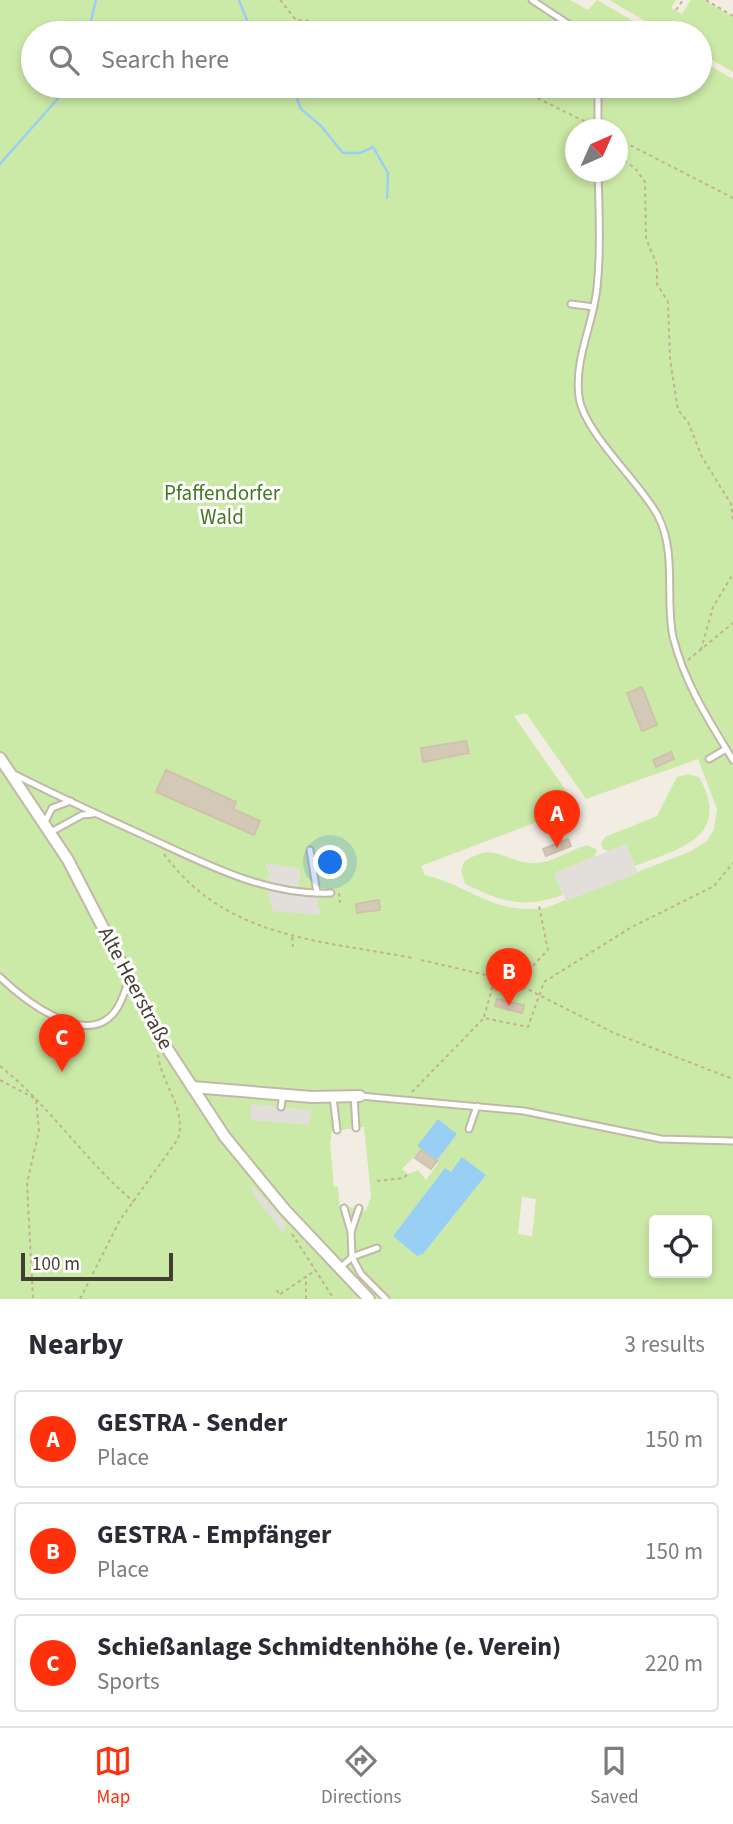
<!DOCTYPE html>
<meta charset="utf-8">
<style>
body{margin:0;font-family:"Source Sans 3",sans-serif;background:#f2f2f3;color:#2b2b33}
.controls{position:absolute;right:21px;bottom:21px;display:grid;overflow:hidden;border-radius:7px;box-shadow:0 4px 10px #0003}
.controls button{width:63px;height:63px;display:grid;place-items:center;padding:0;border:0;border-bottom:2px solid #e1e1e2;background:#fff;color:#2b2b33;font:35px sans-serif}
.compass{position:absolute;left:565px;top:119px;width:63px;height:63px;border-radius:50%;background:#fff;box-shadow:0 4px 10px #0003;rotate:45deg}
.scale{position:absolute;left:21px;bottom:18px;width:152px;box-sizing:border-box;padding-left:7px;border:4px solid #443d32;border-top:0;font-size:19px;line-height:24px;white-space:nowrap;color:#443d32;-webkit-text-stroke:5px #fff;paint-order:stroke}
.you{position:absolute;left:331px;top:863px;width:24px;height:24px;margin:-18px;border:5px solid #fff;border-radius:50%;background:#1a73e8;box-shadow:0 0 0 10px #1a73e833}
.badge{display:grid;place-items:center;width:46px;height:46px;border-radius:50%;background:#ff310c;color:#fff;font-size:23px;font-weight:700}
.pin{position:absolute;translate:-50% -58px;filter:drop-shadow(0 2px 4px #0008)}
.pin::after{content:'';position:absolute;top:37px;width:24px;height:21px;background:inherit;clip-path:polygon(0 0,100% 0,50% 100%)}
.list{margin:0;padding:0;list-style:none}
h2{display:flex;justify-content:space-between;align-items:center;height:91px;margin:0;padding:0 28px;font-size:30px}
h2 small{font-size:23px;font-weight:400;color:#7c7c81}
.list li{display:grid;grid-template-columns:46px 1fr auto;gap:21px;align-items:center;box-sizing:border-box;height:98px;margin:0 14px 14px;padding:0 14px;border:2px solid #e1e1e2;border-radius:7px}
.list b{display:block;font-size:26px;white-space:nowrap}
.list p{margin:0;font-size:23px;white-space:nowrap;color:#7c7c81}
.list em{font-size:23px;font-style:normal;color:#7c7c81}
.icon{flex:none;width:38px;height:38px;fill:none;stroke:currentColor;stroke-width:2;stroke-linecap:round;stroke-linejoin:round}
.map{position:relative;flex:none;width:733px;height:1299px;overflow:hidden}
.search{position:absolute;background:#fff;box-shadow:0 4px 10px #0003;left:21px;right:21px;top:21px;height:77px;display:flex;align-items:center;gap:18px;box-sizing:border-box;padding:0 24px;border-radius:38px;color:#7c7c81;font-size:26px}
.sheet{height:427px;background:#fff}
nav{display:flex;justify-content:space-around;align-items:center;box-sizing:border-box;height:98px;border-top:2px solid #e1e1e2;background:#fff;font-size:19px;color:#7c7c81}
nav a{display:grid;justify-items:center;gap:4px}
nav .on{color:#ff310c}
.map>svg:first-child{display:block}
.green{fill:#cceaa7;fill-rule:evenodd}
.parking{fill:#e2dfdb}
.water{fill:#99cff5}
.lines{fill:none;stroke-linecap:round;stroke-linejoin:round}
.stream{stroke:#99cff5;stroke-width:2.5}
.building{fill:#d4c9b7;stroke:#d0c1aa;stroke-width:2}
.lane-casing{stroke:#c1b8a7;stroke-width:9}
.street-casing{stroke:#c1b8a7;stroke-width:14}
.path{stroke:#c1b194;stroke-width:2;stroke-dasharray:3.5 3.5;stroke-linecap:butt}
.lane{stroke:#fff;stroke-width:5}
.street{stroke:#fff;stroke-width:10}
.labels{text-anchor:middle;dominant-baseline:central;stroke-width:6;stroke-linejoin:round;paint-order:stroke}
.park-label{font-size:21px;fill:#437923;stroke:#fff}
.street-label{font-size:21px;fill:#443d32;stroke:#fff}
</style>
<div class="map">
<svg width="733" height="1299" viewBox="0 0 733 1299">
<rect width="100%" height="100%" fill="#f2ede2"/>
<g class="green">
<path d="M0 0H570L588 10 597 0 654 33H33V86H700V60L733 79V1299H0ZM576 130H618V172H576ZM526 713 586 799 698 759 717 809 714 829 707 841 689 852 545 908C494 915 470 886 425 875L421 866 569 810 567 792 514 716ZM266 864 300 869 298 892 270 877ZM364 1127 371 1196 366 1211 351 1207 340 1209 338 1187H334L330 1143 332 1131ZM421 1150 438 1163 426 1180 418 1170 408 1174 402 1169ZM445 1169 451 1172 486 1175 423 1254 417 1256 393 1236ZM522 1197 536 1199 532 1236 518 1234ZM654 1220H707V1273H654Z"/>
<path d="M609 0H676L671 8 682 14 691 0H704L733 17V72L700 53V33H666Z"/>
<path d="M688 774 699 777C733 837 679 849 635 866L626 844 609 851 603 849 601 844 605 837 657 816 677 777Z"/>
<path d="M587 845 597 850 594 857 554 873 563 895C523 909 502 902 465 884L461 871 464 862C495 840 505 863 533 863 551 864 570 850 587 845Z"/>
</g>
<g class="parking">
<path d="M626 844 638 873 566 901 554 873Z"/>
<path d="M266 863 300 869 298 891 321 893 317 903 322 915 273 911 265 879 270 876Z"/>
<path d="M251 1104 311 1110 309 1125 250 1120Z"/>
<path d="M250 1183 286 1223 284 1234 255 1197Z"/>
</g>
<g class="water">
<path d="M438 1119 457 1134 437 1160 417 1146Z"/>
<path d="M462 1157 486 1175 423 1254 417 1256 393 1236 445 1168 451 1172Z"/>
</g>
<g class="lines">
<g class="stream">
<path d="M239 0 252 33"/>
<path d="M88 33 96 0"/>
<path d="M292 86 301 109 321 126 343 153H360L373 147 388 173 387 198"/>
<path d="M0 164 69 86"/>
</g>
</g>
<g class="building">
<path d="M642 687 657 725 642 731 627 693Z"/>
<path d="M466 741 469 753 423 762 421 748Z"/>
<path d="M671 752 674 759 656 767 653 760Z"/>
<path d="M166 770 236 802 233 809 260 821 254 835 156 792Z"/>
<path d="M568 839 571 846 546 856 543 849Z"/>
<path d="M379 900 380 910 357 913 356 904Z"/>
<path d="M497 999 524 1005 522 1013 495 1006Z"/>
<path d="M421 1150 437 1161 431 1169 415 1158Z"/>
</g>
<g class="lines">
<g class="lane-casing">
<g id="lane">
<path d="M532 0 582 33"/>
<path d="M598 86V130"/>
<path d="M598 172C599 210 601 250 597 288 593 325 574 359 579 397 584 433 640 482 658 516 677 553 665 598 673 637 684 682 709 721 733 760"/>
<path d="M571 304 594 307"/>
<path d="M709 759 726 749"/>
<path d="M12 773C55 795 99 815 143 835 202 862 264 896 331 893"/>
<path d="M45 822 52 808 71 801"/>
<path d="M51 832 82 815 93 814"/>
<path d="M310 850 317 893"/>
<path d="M0 977C24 1000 88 1051 116 1010 122 1002 125 990 129 980"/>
<path d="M354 1096 356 1128"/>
<path d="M360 1096 524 1111 661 1139 733 1141"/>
<path d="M333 1097 337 1130"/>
<path d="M281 1107 283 1094"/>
<path d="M469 1129 477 1106"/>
<path d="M344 1208 351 1232"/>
<path d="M377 1248 352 1257 361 1274 386 1299"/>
<path d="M340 1268 352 1257 351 1232 359 1208"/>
</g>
</g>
<g class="street-casing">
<g id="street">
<path d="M0 758 68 860 159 1036 225 1137 285 1210 369 1299"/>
<path d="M192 1087 312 1097 360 1096"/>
</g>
</g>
<g class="path">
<path d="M280 0 296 20 311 21 327 33"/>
<path d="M706 0 733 16"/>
<path d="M676 10 683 0"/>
<path d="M476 86 533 96 590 124"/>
<path d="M618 139 733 198"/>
<path d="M618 157 635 168 645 182 646 239 657 265V284L668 302 670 359 678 410 688 422 702 457 731 504 733 521"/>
<path d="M701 650 713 607 733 574"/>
<path d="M688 660 733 623"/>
<path d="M164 854C225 938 318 940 413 958"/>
<path d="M339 893 340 903"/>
<path d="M292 937 293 947"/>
<path d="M421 960 495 977 525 988 614 1033 733 1079"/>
<path d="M508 999 515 984 548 950 539 906"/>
<path d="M484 1017 495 978"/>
<path d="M0 1066C50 1106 85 1161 134 1202"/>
<path d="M0 1080 36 1099 39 1131 27 1183 33 1299"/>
<path d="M412 1092 484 1018 528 1027 544 982 630 928 714 886 733 863"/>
<path d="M377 1181 404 1178 407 1174"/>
<path d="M292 1234 334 1299"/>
<path d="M277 1290 279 1295 313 1272"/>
<path d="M80 1299 120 1220 178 1139C187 1107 161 1085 158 1054"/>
<path d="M306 1299V1277"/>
</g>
<use href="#lane" class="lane"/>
<use href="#street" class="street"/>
</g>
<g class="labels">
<g class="park-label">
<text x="222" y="493">Pfaffendorfer<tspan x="222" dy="24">Wald</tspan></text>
</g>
<g class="street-label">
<text transform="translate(136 988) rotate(62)">Alte Heerstraße</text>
</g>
</g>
</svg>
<div class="controls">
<button><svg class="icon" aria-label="locate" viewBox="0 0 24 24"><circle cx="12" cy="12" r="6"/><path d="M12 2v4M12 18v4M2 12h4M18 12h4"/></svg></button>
</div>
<svg class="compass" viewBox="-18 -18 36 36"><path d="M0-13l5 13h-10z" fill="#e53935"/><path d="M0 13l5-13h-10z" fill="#7c7c81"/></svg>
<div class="scale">100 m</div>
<div class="you"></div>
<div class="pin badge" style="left:557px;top:848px">A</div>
<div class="pin badge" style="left:509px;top:1006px">B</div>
<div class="pin badge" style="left:62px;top:1072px">C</div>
<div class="search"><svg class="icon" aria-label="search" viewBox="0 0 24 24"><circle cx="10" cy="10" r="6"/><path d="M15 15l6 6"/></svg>Search here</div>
</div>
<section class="sheet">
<h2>Nearby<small>3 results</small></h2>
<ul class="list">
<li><span class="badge">A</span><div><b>GESTRA - Sender</b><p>Place</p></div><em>150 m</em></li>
<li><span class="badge">B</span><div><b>GESTRA - Empfänger</b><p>Place</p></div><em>150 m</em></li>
<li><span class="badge">C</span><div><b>Schießanlage Schmidtenhöhe (e. Verein)</b><p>Sports</p></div><em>220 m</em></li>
</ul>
</section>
<nav>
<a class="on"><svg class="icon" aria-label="map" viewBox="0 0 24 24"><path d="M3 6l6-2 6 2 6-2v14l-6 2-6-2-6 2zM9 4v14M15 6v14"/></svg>Map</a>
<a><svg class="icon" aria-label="directions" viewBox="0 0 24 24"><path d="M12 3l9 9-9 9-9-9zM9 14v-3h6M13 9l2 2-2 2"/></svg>Directions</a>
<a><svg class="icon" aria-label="saved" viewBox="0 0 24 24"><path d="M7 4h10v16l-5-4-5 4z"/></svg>Saved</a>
</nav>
